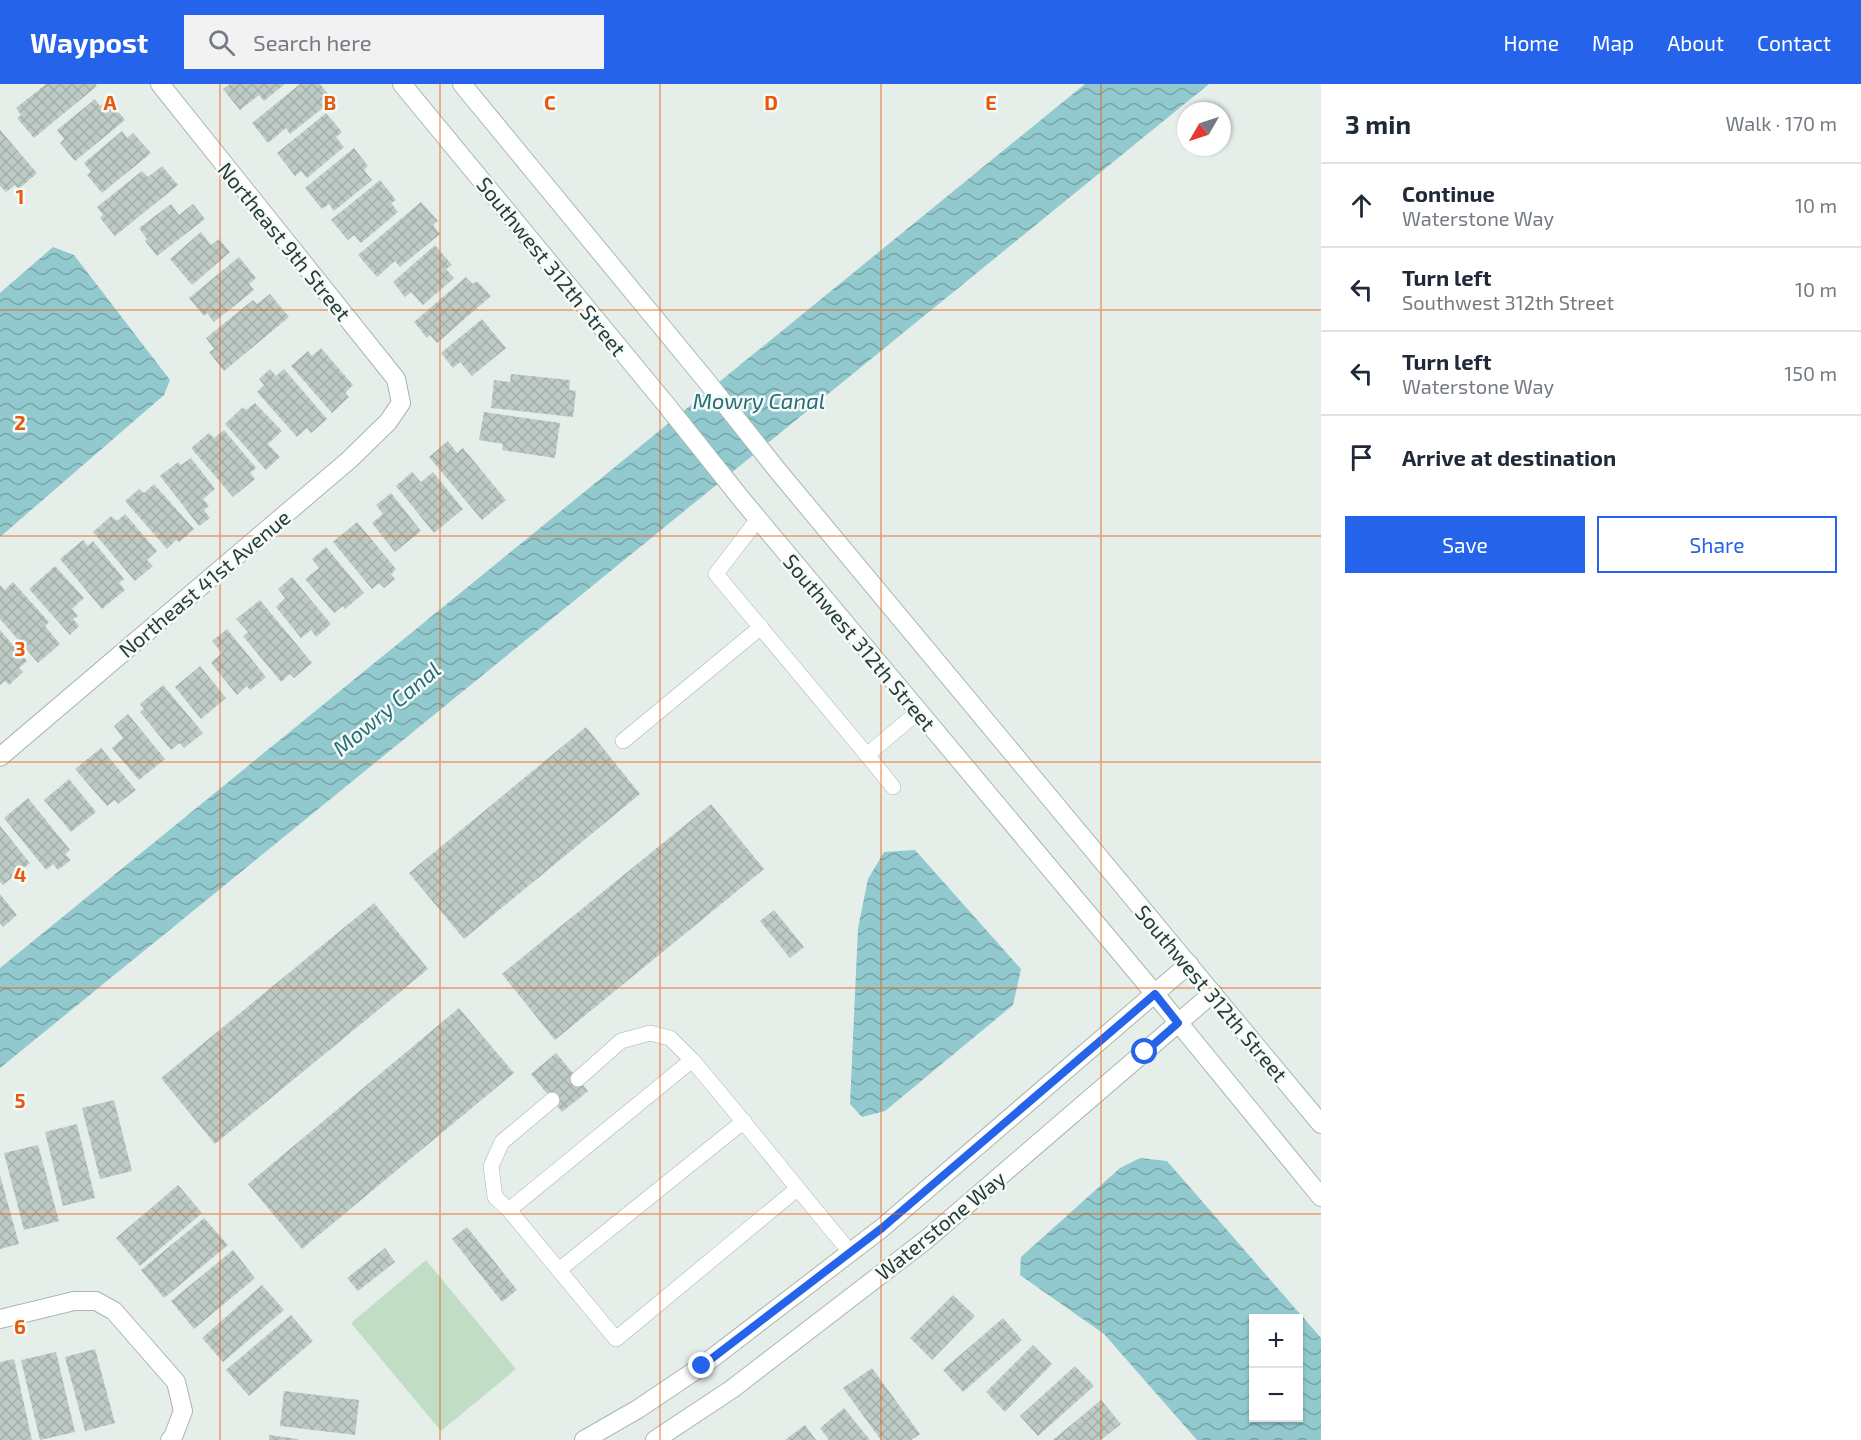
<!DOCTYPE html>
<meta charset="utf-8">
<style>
body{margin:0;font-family:"Exo 2",sans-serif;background:#f2f2f3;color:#1f2937}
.controls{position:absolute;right:18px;bottom:18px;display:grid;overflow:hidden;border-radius:0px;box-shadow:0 2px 4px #0004}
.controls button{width:54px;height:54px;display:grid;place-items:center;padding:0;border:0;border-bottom:2px solid #e0e1e3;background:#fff;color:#1f2937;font:30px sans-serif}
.compass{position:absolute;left:1177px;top:18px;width:54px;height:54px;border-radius:50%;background:#fff;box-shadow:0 2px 4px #0004;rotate:231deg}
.stop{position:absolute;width:18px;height:18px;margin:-14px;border:4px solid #2563eb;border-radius:50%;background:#fff}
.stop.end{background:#2563eb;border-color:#fff;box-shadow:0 2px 6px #0008}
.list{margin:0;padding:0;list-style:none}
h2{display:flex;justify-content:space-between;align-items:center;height:78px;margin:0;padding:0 24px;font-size:26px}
h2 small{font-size:20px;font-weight:400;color:#747a83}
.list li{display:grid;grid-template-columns:39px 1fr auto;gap:18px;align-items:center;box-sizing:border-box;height:84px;padding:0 24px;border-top:2px solid #e0e1e3}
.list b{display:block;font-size:22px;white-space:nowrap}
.list p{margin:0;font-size:20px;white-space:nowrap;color:#747a83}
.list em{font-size:20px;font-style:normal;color:#747a83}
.actions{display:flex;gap:12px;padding:18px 24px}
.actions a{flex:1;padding:14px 0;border:2px solid #2563eb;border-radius:0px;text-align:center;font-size:21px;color:#2563eb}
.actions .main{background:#2563eb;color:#fff}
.icon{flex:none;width:33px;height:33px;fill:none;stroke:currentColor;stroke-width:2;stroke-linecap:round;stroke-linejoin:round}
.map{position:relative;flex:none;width:1321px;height:1356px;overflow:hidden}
header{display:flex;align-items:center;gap:36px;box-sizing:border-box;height:84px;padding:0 30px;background:#2563eb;color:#fff}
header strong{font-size:28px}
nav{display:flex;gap:33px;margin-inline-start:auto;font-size:21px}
.search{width:420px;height:54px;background:#f2f2f3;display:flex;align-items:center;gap:15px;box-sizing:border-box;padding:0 21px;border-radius:0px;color:#747a83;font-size:22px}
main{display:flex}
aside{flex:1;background:#fff}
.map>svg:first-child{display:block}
.garden{fill:#c1ddc6}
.water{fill:url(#water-waves);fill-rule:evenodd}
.building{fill:url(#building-cross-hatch)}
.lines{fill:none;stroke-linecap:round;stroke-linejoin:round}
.service-casing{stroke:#a9b6b0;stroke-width:16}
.minor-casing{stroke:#a9b6b0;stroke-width:20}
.secondary-casing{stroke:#a5b9b1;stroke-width:20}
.service{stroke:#fff;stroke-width:15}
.minor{stroke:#fff;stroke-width:18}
.secondary{stroke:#fff;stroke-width:18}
.route{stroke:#2563eb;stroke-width:8}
.grid{fill:none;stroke:#e8590c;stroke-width:1.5;stroke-opacity:0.55}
.labels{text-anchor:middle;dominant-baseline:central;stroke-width:5;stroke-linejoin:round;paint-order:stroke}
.street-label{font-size:21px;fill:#263f36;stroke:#f6faf8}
.water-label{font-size:22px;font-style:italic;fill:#236f77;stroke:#f6faf8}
.grid-label{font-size:20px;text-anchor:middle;font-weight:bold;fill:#e8590c;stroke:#f6faf8;stroke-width:5;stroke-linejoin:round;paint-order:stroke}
</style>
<header>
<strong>Waypost</strong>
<div class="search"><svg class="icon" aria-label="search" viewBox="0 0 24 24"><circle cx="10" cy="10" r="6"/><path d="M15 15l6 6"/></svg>Search here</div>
<nav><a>Home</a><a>Map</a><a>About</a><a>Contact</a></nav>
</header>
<main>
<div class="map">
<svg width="1321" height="1356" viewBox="0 0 1321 1356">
<defs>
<pattern id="water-waves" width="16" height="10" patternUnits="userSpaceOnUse" patternTransform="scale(1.5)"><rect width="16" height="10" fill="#92c9ce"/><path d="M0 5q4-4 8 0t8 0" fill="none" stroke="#77a5a8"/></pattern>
<pattern id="building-cross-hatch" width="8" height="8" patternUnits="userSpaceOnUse" patternTransform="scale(1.5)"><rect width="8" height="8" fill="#becbc5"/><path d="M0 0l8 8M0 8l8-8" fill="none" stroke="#a3afaa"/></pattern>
</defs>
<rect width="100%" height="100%" fill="#e6eeea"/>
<path class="garden" d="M426 1176 516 1285 441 1347 351 1239Z"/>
<g class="water">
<path d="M1085 0H1209L0 984V884Z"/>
<path d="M53 163 74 171 170 296 164 311 0 453V209Z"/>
<path d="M915 766 1021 885 1013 921 885 1027 862 1033 850 1020 858 844 868 795 884 768Z"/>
<path d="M1140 1074 1167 1077 1321 1254V1356H1197L1104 1250 1020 1191 1021 1173 1120 1084ZM1298 1234V1334H1254V1234Z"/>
</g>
<g class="building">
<path d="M46 0H95L97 2 34 54 17 34 21 31 16 24Z"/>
<path d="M230 0H285L264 17 259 11 240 26 223 5Z"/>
<path d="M300 0H320L333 16 290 50 286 44 268 59 252 39Z"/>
<path d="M95 15 100 22 108 15 125 36 75 77 60 59 64 55 57 46Z"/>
<path d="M326 29 342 48 336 53 344 63 307 94 301 87 295 92 277 69Z"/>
<path d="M0 46 37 89 19 105 15 101 6 108 0 102Z"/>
<path d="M122 47 127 54 133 49 151 69 102 109 87 91 91 88 84 79Z"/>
<path d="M354 64 368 82 364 86 372 96 334 127 329 120 322 125 305 104Z"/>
<path d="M162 82 178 101 115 152 100 134 103 131 97 123 142 87 148 93Z"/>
<path d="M380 96 396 116 391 119 398 128 361 159 354 151 348 156 331 136Z"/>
<path d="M421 118 438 137 433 141 440 150 400 183 395 177 377 193 358 171Z"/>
<path d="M171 120 179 131 193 120 205 135 157 172 145 157 147 155 139 144Z"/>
<path d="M201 148 211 161 219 155 230 168 192 201 170 175Z"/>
<path d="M435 161 452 181 446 185 454 194 423 221 411 208 405 213 393 198Z"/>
<path d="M239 173 256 194 249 200 254 206 214 238 207 229 204 232 189 214Z"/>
<path d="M466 193 473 200 477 197 491 212 437 259 430 251 427 254 414 238Z"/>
<path d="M270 210 289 233 224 287 209 268 214 265 206 254 253 216 257 220Z"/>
<path d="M482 235 506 264 472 292 460 278 453 284 441 269Z"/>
<path d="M321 264 353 301 345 309 349 313 332 329 291 282 308 267 312 272Z"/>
<path d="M270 285 276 292 284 285 327 335 311 349 307 344 297 353 257 308 264 301 259 295Z"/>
<path d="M511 290 570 296 569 306 576 307 573 333 491 324 494 296 510 298Z"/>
<path d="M255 319 282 347 268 360 280 373 266 386 225 340 243 323 246 326Z"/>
<path d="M484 328 560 339 555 374 502 366 503 360 479 356Z"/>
<path d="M224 346 256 384 250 389 255 395 233 413 191 364 209 349 214 354Z"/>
<path d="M448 357 457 369 463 364 506 416 482 436 429 373Z"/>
<path d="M191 374 215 405 203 415 209 422 204 426 210 434 199 442 160 392 178 378 181 381Z"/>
<path d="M412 388 421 398 433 388 463 425 434 449 396 402Z"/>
<path d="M154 400 194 445 179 458 176 456 167 465 125 417 139 405 144 409Z"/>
<path d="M391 409 421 447 395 468 372 439 383 430 376 421Z"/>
<path d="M125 430 157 467 147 476 153 482 135 497 93 448 111 432 117 437Z"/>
<path d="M357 438 396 485 391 490 395 495 384 504 379 499 372 505 333 458Z"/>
<path d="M83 456 88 462 93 457 124 495 119 499 125 506 102 525 60 475Z"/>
<path d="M326 463 364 509 345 525 343 522 334 529 305 495 319 484 312 475Z"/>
<path d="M55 482 84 514 72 525 78 532 73 535 79 542 70 551 29 505Z"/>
<path d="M292 493 331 540 316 553 311 546 301 554 276 523 285 514 278 505Z"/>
<path d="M13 498 49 538 45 542 60 560 38 579 0 535V501L5 506Z"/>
<path d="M260 516 312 579 294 594 290 590 281 598 243 552 248 548 236 535Z"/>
<path d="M227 545 266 593 250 606 247 602 237 611 211 579 222 569 212 557Z"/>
<path d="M0 546 27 577 19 584 23 588 9 601 5 597 0 601Z"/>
<path d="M200 582 226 614 201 635 175 603Z"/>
<path d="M163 601 203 649 184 664 180 659 171 666 140 628 144 625 140 620Z"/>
<path d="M128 630 165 675 139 696 112 664 123 654 114 642Z"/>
<path d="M586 643 640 710 464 855 409 789Z"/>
<path d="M101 664 136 706 118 720 115 716 107 722 75 685Z"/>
<path d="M69 695 96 728 71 748 44 716Z"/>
<path d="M28 714 70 766 65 770 71 776 58 786 53 780 46 786 4 734Z"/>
<path d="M711 720 764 785 555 956 502 890Z"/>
<path d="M0 742 30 779 3 801 0 798Z"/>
<path d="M0 810 17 831 3 843 0 839Z"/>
<path d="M374 819 428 885 215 1060 161 994Z"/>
<path d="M774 826 804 863 790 874 760 837Z"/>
<path d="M459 924 514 989 302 1165 248 1100Z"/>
<path d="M556 969 588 1007 562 1028 531 990Z"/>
<path d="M114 1016 132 1087 100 1095 82 1024Z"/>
<path d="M77 1040 95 1114 63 1122 45 1048Z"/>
<path d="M38 1061 59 1137 24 1146 4 1069Z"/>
<path d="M0 1091 19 1160 0 1165Z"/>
<path d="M178 1101 202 1129 140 1182 116 1154Z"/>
<path d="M204 1134 228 1161 164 1214 141 1186Z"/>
<path d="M467 1143 517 1206 502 1218 452 1155Z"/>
<path d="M385 1164 395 1178 358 1207 347 1194Z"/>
<path d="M233 1166 255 1194 194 1245 171 1217Z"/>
<path d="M262 1201 284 1226 223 1278 202 1254Z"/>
<path d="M953 1211 975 1232 932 1276 910 1254Z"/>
<path d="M291 1231 313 1257 249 1312 226 1286Z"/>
<path d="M1003 1234 1022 1256 963 1308 943 1286Z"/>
<path d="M1033 1261 1052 1280 1005 1328 986 1308Z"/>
<path d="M95 1265 115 1339 85 1347 65 1273Z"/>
<path d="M56 1268 75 1348 40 1356 21 1276Z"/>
<path d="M14 1275 32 1356H0V1278Z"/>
<path d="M1075 1282 1094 1302 1038 1352 1020 1332Z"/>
<path d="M872 1284 920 1350 911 1356H881L843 1304Z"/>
<path d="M284 1307 359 1316 355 1351 280 1342Z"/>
<path d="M1101 1316 1121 1340 1101 1356H1053Z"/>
<path d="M844 1324 870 1356H829L820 1344Z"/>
<path d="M805 1341 816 1356H785Z"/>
<path d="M269 1351 298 1355V1356H269Z"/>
</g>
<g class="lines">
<g class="service-casing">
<g id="service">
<path d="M758 435 716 490 867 671 919 627"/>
<path d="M623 657 761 543"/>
<path d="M867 671 893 703"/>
<path d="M578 995 621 957 650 949 670 954 692 976"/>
<path d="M797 1105 616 1255 509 1126 692 976C746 1039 797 1105 850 1168"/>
<path d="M509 1126 495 1113 491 1082 502 1058 552 1016"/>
<path d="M560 1185 744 1037"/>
</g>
</g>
<g class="minor-casing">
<g id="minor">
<path d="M0 673 349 376 388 338 401 319 396 295 160 0"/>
<path d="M0 1235 74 1217H96L114 1227 176 1298 183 1327 173 1353 170 1356"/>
<path d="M584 1356 638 1325 702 1282 882 1144 1189 880"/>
<path d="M655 1356 732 1305 927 1155 1213 909"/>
</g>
</g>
<g class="secondary-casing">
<g id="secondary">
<path d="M402 0 668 323 743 417 1155 910 1321 1113"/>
<path d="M462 0 704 294 778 387 1321 1040"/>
</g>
</g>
<use href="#service" class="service"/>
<use href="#minor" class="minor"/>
<use href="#secondary" class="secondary"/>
</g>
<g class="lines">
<path class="route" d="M702 1282 882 1144 1155 910 1178 939 1145 968"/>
</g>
<path class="grid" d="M220 0V1356M440 0V1356M660 0V1356M881 0V1356M1101 0V1356M0 226H1321M0 452H1321M0 678H1321M0 904H1321M0 1130H1321"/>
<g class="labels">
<g class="street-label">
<text transform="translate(285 157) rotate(51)">Northeast 9th Street</text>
<text transform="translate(552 182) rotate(51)">Southwest 312th Street</text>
<text transform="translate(204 499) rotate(-40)">Northeast 41st Avenue</text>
<text transform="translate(860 558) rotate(50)">Southwest 312th Street</text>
<text transform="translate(1212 909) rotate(50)">Southwest 312th Street</text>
<text transform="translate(940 1141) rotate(-39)">Waterstone Way</text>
</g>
<g class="water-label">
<text x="759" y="316">Mowry Canal</text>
<text transform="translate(386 624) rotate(-40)">Mowry Canal</text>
</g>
</g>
<g class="grid-label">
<text x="110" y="26">A</text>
<text x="330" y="26">B</text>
<text x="550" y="26">C</text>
<text x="771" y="26">D</text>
<text x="991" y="26">E</text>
<text x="20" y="120">1</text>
<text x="20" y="346">2</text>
<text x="20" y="572">3</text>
<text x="20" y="798">4</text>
<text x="20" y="1024">5</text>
<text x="20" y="1250">6</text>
</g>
</svg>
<div class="controls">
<button>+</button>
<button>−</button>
</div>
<svg class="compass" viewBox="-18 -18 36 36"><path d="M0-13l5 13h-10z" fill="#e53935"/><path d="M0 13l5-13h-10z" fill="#747a83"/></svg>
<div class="stop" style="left:1145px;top:968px"></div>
<div class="stop end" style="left:702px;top:1282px"></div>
</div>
<aside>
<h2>3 min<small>Walk · 170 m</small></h2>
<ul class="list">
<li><svg class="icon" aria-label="ahead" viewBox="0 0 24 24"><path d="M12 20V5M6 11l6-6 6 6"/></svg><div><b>Continue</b><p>Waterstone Way</p></div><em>10 m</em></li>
<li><svg class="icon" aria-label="left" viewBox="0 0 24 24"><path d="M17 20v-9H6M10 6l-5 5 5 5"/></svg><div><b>Turn left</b><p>Southwest 312th Street</p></div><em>10 m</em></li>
<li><svg class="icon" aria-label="left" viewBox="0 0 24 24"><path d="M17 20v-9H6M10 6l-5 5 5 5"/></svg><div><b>Turn left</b><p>Waterstone Way</p></div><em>150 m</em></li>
<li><svg class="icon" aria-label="arrive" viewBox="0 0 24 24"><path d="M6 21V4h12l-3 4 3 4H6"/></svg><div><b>Arrive at destination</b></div></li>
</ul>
<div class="actions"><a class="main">Save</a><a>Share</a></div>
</aside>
</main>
